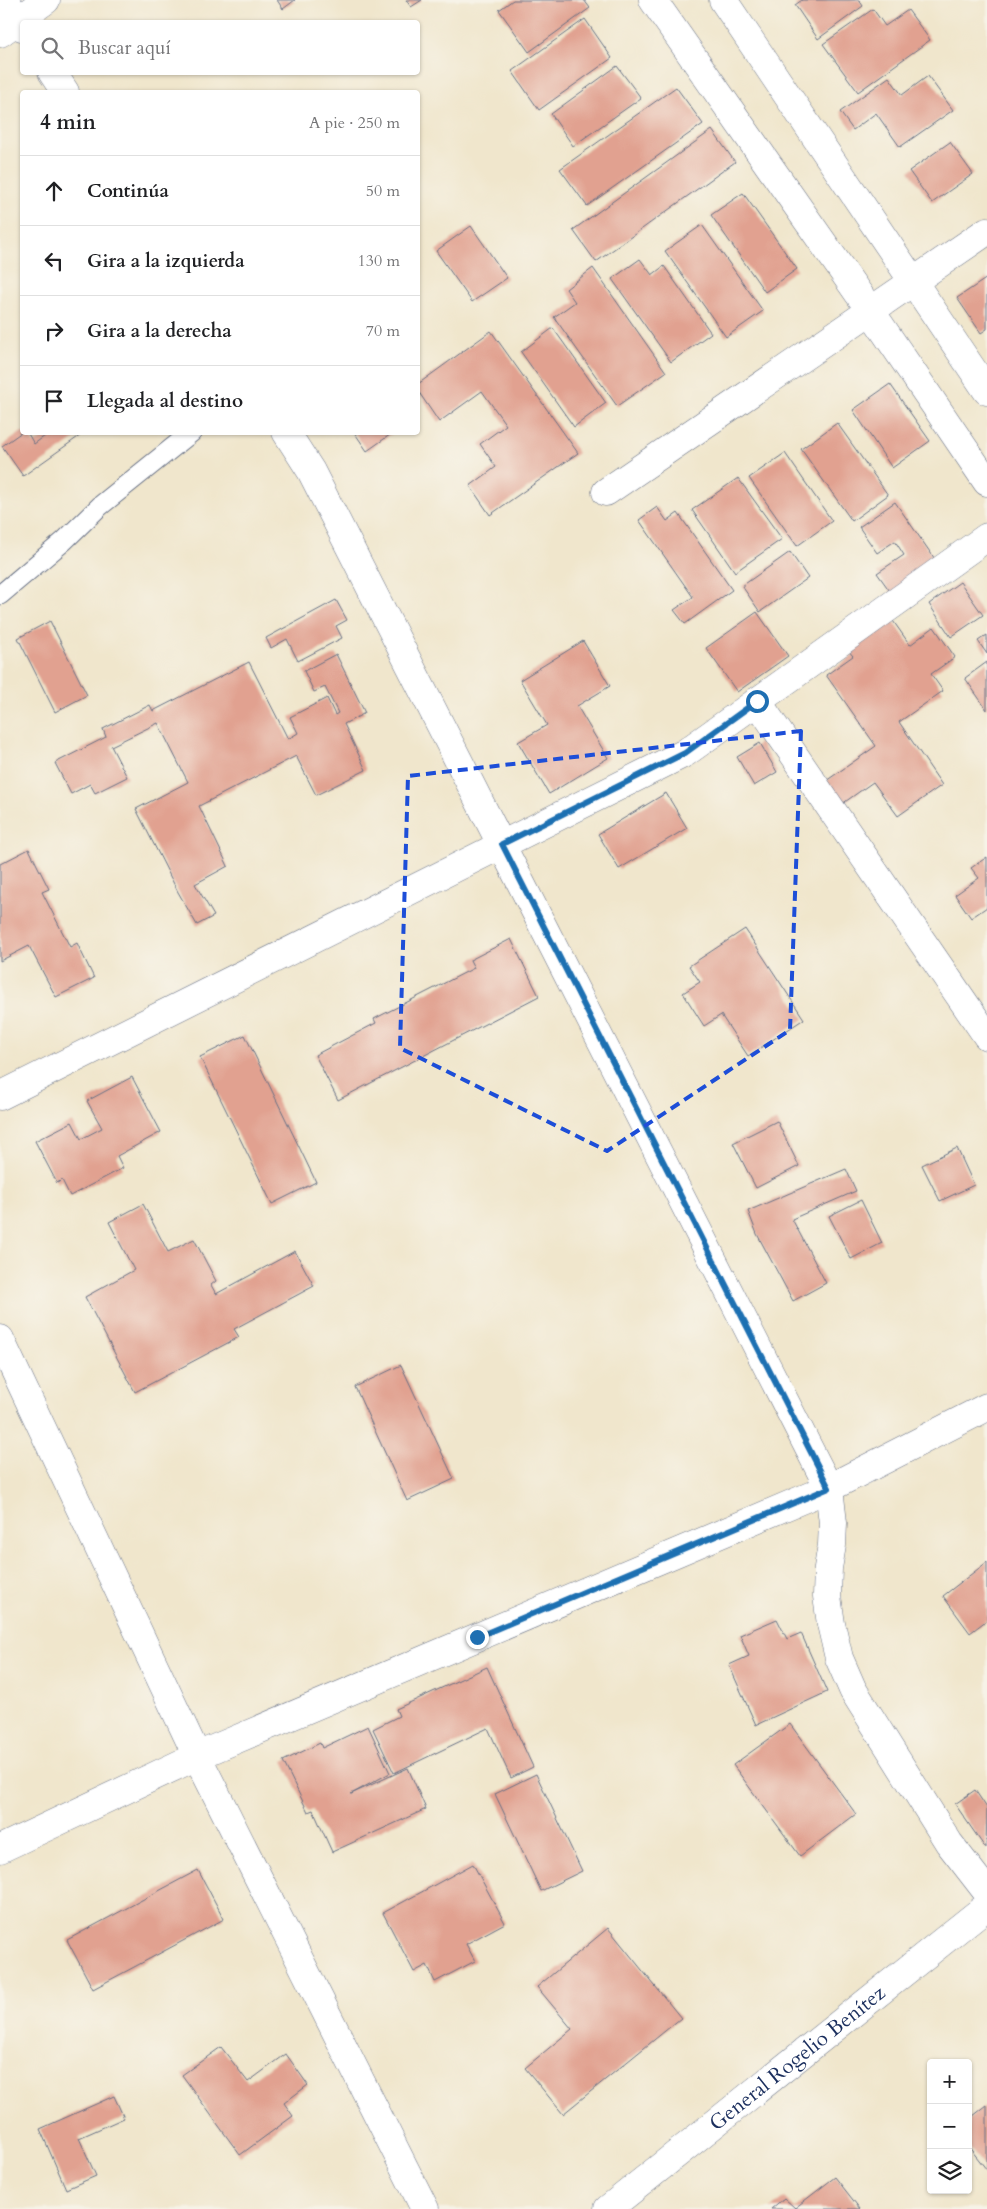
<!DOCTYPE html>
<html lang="es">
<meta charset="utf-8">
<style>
body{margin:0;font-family:Cardo,serif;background:#f6f6f6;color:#202124}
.controls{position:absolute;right:15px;bottom:15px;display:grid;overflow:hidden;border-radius:5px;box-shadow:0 1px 4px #0004}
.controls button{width:45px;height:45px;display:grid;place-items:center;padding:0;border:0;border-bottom:1px solid #e0e0e0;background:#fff;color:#202124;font:25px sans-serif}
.stop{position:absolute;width:15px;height:15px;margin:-11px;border:4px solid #1f6fb2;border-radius:50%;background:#fff}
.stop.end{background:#1f6fb2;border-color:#fff;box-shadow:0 1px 5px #0008}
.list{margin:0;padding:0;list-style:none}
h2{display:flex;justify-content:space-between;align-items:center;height:65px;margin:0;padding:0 20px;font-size:21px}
h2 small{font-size:16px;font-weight:400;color:#757577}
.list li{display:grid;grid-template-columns:32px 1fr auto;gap:15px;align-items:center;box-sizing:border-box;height:70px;padding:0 20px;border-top:1px solid #e0e0e0}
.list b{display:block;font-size:19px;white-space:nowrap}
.list em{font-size:16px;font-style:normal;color:#757577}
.icon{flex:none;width:28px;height:28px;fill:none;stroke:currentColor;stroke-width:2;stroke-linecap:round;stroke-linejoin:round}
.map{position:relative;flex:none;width:987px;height:2209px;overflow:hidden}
.search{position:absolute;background:#fff;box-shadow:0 1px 4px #0004;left:20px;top:20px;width:400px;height:55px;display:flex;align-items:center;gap:12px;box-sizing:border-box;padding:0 18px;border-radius:5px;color:#757577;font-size:19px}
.panel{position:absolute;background:#fff;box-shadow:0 1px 4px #0004;left:20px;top:90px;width:400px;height:345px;border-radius:5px}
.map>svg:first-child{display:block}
.building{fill:#e1a190}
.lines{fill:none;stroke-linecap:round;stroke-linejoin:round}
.lane-casing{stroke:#666f84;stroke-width:21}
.street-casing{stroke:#666f84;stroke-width:29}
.lane{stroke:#fff;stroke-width:19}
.street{stroke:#fff;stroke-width:28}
.route{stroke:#1f6fb2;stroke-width:6}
.marked{fill:none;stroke:#1d4ed8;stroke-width:4;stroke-dasharray:10 6;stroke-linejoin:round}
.labels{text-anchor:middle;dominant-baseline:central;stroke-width:4.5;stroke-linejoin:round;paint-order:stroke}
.street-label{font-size:21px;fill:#1b2f5e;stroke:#f7f3e8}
</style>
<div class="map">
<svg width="987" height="2209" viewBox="0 0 987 2209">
<rect width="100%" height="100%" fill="#f7f3e8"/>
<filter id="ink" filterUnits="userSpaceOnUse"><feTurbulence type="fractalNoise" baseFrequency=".02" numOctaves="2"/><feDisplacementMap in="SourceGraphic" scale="10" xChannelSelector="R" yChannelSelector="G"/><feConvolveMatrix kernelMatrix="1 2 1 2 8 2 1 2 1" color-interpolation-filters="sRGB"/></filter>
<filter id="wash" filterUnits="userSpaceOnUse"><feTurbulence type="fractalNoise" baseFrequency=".0096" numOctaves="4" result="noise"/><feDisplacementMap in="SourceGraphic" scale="20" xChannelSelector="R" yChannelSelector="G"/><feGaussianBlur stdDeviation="1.12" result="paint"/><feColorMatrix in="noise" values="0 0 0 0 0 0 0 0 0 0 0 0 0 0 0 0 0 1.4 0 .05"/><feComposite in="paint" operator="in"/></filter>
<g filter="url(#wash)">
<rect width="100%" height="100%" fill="#f0e6cc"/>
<g id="blocks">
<g class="building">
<path d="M277 0H295L283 9Z"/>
<path d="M406 0H422L411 7Z"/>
<path d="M513 0H584L590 8 529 52 499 10Z"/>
<path d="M802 0H859L863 6 818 39 795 5Z"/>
<path d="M873 9 885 26 908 10 930 40 858 92 823 44Z"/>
<path d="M585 19 612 58 539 110 512 71Z"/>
<path d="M617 66 641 98 573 146 551 114Z"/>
<path d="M928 76 953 110 900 147 876 113 853 130 840 112 889 77 902 95Z"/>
<path d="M676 87 703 124 587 206 560 169Z"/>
<path d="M712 130 735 162 596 262 573 230Z"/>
<path d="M950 142 973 174 932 203 909 171Z"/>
<path d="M743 193 797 269 765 292 711 215Z"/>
<path d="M702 225 763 311 726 337 665 251Z"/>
<path d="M471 226 507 278 472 302 436 251Z"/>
<path d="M640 259 652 275 664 266 711 333 671 362 612 279Z"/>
<path d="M593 268 666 372 617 406 554 317 575 302 566 289Z"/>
<path d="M987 278V329L981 333 957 298Z"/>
<path d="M553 328 606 403 574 427 521 352Z"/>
<path d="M491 331 578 453 490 515 470 486 496 467 480 444 506 425 482 391 439 422 418 391V384Z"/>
<path d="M890 384 930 441 892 468 853 410Z"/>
<path d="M837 423 888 495 852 521 801 449Z"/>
<path d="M22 432H27L34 444 45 436 43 432H79L81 435 23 476 2 446Z"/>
<path d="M354 432H394L367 451Z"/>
<path d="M785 453 832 521 797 546 749 478Z"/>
<path d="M738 478 782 539 735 572 692 510Z"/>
<path d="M895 502 937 562 892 594 877 573 904 555 895 541 877 553 859 527Z"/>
<path d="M657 507 667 521 678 513 732 590 685 624 674 610 693 597 639 520Z"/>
<path d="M790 552 808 578 760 612 742 586Z"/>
<path d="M960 582 983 615 951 637 929 604Z"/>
<path d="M336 600 347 620 336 626 342 638 298 661 287 639 271 648 266 638Z"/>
<path d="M757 612 788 656 737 692 706 648Z"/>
<path d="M891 618 910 645 934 627 955 657 931 674 943 691 899 722 942 785 898 816 873 782 842 804 826 781 876 746 826 675 853 656 847 649Z"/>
<path d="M50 621 87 695 55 712 18 638Z"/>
<path d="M987 635V654L978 641Z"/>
<path d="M583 641 610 686 577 706 608 758 549 794 518 742 547 725 520 680Z"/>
<path d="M336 654 365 713 344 724 366 770 316 795 296 756 199 806 228 866 195 884 214 916 197 925 178 892 136 809 188 782 158 723 111 746 127 777 95 793 90 784 71 794 55 763 106 737 103 729 150 705 153 711 249 662 288 739 298 733 290 717 327 698 335 715 338 713 325 687 314 692 304 671Z"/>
<path d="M987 662V710L965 678Z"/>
<path d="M760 743 777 772 754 786 737 757Z"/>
<path d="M666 793 687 828 619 869 598 834Z"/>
<path d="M29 849 49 889 42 892 70 947 77 943 94 978 56 997 29 946 0 961V864Z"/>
<path d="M987 857V907L971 918 955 895 979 878 971 868Z"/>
<path d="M745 929 804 1019 748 1056 721 1015 704 1026 683 993 700 982 689 966Z"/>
<path d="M511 939 539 996 338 1100 315 1055 376 1023 374 1019 474 968 470 960Z"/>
<path d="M245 1035 316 1182 272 1204 200 1057Z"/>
<path d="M132 1077 161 1132 117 1156 123 1168 70 1196 62 1180 57 1183 35 1141 72 1122 81 1139 102 1128 87 1101Z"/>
<path d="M777 1121 799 1166 756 1188 733 1143Z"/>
<path d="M957 1148 974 1185 940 1201 922 1165Z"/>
<path d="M846 1169 856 1191 792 1219 826 1283 793 1301 757 1234 748 1211Z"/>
<path d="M861 1200 882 1243 851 1259 829 1216Z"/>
<path d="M143 1204 168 1252 194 1239 216 1281 211 1285 216 1294 295 1251 314 1286 234 1329 239 1337 135 1392 85 1297 134 1270 109 1222Z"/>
<path d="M401 1365 454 1479 407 1501 355 1387Z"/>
<path d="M987 1562V1620L970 1633 943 1596Z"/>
<path d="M777 1619 787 1639 801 1633 827 1692 756 1725 729 1665 749 1656 740 1635Z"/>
<path d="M487 1667 533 1767 511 1778 488 1728 394 1773 373 1729 399 1716 396 1709Z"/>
<path d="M790 1724 856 1814 800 1856 733 1765Z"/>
<path d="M368 1726 390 1773 351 1794 408 1768 426 1809 332 1852 313 1810 308 1812 283 1761 320 1743 322 1748Z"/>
<path d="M536 1774 582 1871 541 1891 495 1794Z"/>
<path d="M975 1790 987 1808 986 1849 955 1804Z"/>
<path d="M473 1864 505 1923 466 1944 475 1961 435 1982 427 1965 414 1972 383 1913Z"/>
<path d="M198 1870 224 1919 93 1989 67 1940Z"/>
<path d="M608 1928 681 2018 563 2114 525 2068 572 2029 537 1987Z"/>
<path d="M221 2047 248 2082 286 2054 308 2085 284 2103 293 2116 240 2155 182 2075Z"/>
<path d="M114 2096 124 2118 79 2138 96 2176 66 2189 40 2129Z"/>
<path d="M987 2105V2170L968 2146V2120Z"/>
<path d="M835 2177 860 2209H771L784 2198 795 2208Z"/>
</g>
</g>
</g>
<g filter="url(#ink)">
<use href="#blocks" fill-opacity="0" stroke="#666f84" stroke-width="1"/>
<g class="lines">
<g class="lane-casing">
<path id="lane" d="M0 595 64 541 100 506 192 432"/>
</g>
<g class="street-casing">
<g id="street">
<path d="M5 0 22 27"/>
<path d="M653 0 870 310 987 482"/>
<path d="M723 0 987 391"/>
<path d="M0 33 46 0"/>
<path d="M52 72 65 92"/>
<path d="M286 432 311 471 829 1488 833 1523 832 1545 828 1568 827 1596 831 1624 839 1658 853 1690 949 1843 987 1892"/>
<path d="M606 492 987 231"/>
<path d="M757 701 987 1036"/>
<path d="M0 1096 685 753 987 537"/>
<path d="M0 1339 197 1756 425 2209"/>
<path d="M0 1849 197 1756 829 1488 987 1407"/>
<path id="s1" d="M608 2209 987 1906"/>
</g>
</g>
<use href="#lane" class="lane"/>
<use href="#street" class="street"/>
</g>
</g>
<g class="lines" filter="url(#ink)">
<path class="route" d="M477 1637 829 1488 502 844 685 753 757 701"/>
</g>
<path class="marked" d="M801 731 790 1030 607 1151 400 1048 408 776Z"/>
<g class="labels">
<g class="street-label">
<text stroke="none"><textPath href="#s1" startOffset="242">General Rogelio Benítez</textPath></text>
</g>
</g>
</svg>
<div class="controls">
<button>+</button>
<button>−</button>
<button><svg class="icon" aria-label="layers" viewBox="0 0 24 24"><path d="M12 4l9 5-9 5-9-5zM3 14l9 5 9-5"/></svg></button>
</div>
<div class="stop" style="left:757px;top:701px"></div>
<div class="stop end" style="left:477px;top:1637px"></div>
<div class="search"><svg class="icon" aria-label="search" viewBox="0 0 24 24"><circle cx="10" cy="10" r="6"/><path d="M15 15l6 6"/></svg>Buscar aquí</div>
<section class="panel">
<h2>4 min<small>A pie · 250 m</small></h2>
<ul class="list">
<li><svg class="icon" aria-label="ahead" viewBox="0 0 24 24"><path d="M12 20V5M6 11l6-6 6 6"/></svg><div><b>Continúa</b></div><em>50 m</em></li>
<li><svg class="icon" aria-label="left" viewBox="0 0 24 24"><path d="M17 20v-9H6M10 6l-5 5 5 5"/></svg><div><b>Gira a la izquierda</b></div><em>130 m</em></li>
<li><svg class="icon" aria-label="right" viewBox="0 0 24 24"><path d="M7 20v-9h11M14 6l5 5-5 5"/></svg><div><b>Gira a la derecha</b></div><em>70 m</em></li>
<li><svg class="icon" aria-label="arrive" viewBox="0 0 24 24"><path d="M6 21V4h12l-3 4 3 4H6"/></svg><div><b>Llegada al destino</b></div></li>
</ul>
</section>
</div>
